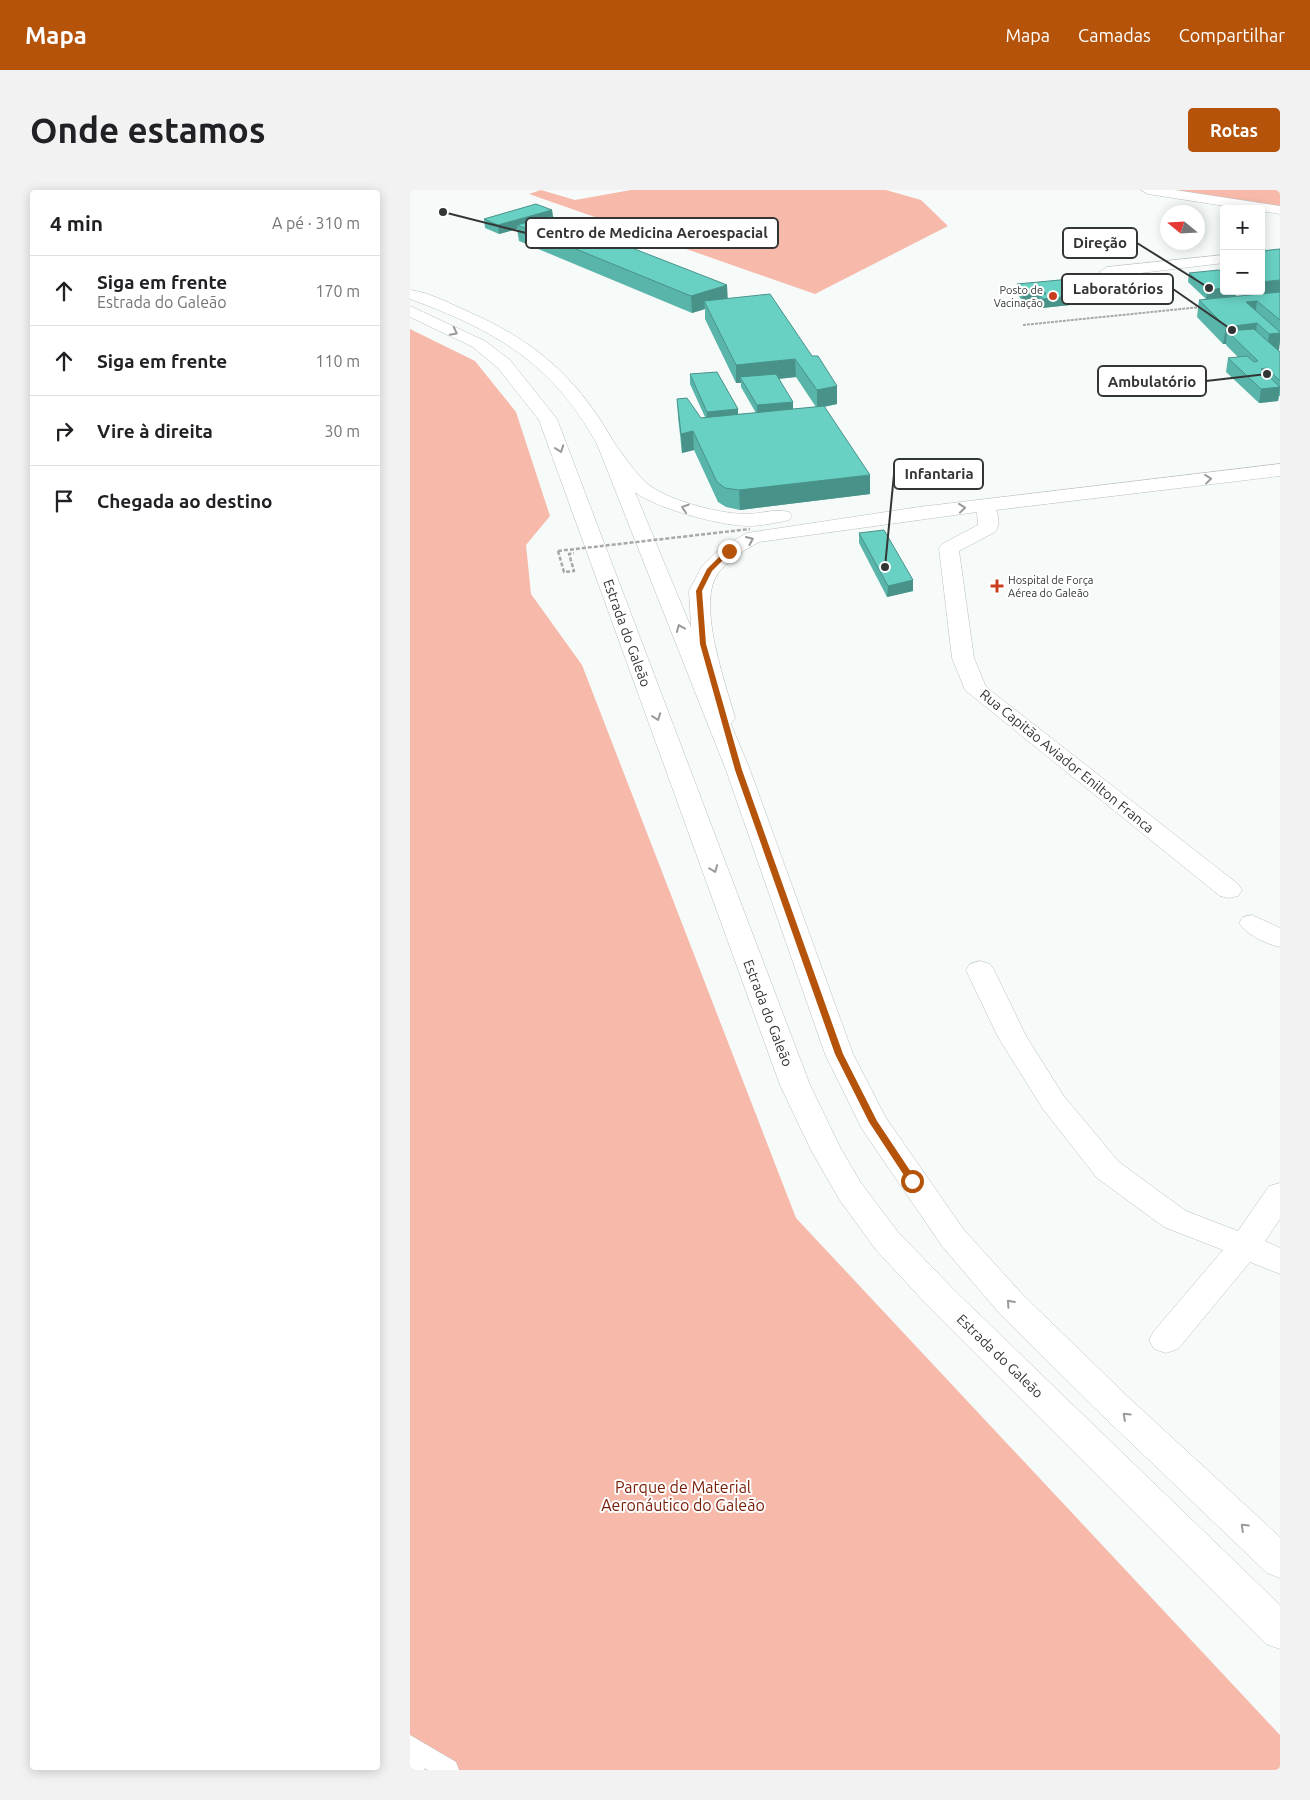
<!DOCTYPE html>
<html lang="pt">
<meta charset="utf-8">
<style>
body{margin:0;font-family:Ubuntu,sans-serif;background:#f2f2f2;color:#202124}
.controls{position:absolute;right:15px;top:15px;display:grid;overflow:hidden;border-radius:5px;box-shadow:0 2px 12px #0003}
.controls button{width:45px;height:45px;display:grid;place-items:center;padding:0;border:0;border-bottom:1px solid #e0e0e0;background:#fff;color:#202124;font:25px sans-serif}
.compass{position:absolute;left:750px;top:15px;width:45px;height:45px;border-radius:50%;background:#fff;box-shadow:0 2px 12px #0003;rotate:288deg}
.stop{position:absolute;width:15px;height:15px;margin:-11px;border:4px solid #b45309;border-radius:50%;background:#fff}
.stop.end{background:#b45309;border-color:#fff;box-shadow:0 1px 5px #0008}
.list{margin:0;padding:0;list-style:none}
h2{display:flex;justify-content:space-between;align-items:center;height:65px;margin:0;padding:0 20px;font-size:21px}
h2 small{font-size:16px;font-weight:400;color:#757577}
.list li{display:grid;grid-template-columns:32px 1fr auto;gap:15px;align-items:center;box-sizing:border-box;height:70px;padding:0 20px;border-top:1px solid #e0e0e0}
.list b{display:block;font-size:19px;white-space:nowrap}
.list p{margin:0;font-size:16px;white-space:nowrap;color:#757577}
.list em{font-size:16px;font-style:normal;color:#757577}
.icon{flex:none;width:28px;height:28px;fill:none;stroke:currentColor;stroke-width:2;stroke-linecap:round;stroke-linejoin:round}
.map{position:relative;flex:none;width:870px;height:1580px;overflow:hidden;border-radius:5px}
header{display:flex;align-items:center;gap:30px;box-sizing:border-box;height:70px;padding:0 25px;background:#b45309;color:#fff}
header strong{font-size:24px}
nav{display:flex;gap:28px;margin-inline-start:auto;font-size:18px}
.intro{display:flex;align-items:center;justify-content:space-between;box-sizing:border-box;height:120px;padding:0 30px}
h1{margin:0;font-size:35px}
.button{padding:12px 22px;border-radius:5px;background:#b45309;color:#fff;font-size:18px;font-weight:700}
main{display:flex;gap:30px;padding:0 30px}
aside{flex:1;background:#fff;border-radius:5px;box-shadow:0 2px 12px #0003}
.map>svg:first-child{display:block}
.green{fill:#f6b9aa}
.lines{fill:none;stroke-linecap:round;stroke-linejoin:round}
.lane-casing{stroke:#bcc0bf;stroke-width:1}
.street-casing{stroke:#bcc0bf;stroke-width:1}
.secondary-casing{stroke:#bcc0bf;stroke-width:1}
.path-far1{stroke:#a6a9a8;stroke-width:2;stroke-dasharray:3 1;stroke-linecap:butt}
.path{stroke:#a6a9a8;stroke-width:2.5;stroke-dasharray:4 2;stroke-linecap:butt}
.lane{fill:#fff;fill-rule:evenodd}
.street{fill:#fff;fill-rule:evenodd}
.secondary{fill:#fff;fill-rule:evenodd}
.path-bridge{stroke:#a6a9a8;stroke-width:2.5;stroke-dasharray:4 2;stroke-linecap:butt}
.wall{fill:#59b4a9;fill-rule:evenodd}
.shaded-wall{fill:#499289}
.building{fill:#68d1c4;stroke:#499289}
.oneway{stroke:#999a9a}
.route{fill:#b45309}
.poi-dot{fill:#c83e1e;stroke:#fff;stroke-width:2}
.labels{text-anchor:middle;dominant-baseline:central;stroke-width:4;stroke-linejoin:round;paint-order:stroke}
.far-poi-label{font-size:11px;fill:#333534;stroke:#fff;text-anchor:end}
.street-label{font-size:14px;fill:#333534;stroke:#fff}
.near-park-label{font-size:16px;fill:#771c05;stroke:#fff}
.leader{fill:none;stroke:#333534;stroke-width:2}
.callout-dot{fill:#333534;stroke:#fff;stroke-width:2}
.callout{fill:#fff;stroke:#333534;stroke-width:2}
.callout-label{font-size:15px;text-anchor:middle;font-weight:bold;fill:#333534}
</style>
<header>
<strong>Mapa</strong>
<nav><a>Mapa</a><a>Camadas</a><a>Compartilhar</a></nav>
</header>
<div class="intro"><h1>Onde estamos</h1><a class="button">Rotas</a></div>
<main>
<aside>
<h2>4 min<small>A pé · 310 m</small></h2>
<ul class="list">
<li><svg class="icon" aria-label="ahead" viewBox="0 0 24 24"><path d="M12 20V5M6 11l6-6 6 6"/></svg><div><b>Siga em frente</b><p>Estrada do Galeão</p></div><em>170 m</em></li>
<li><svg class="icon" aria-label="ahead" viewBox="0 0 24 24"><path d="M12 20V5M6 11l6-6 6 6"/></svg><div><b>Siga em frente</b></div><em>110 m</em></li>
<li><svg class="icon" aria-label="right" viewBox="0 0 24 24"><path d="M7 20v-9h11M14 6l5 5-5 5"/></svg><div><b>Vire à direita</b></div><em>30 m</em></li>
<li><svg class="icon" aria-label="arrive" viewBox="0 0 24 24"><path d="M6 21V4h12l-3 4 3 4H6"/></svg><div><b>Chegada ao destino</b></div></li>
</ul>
</aside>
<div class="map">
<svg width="870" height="1580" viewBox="0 0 870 1580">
<rect width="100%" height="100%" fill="#f6fbfa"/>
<g class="green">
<path d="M131 0 165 10 221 0H476L511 10 538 36 405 104 119 4Z"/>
<path d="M751 0H870V19Z"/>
<path d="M0 139 65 171 106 222 140 326 116 355 121 404 172 475 386 1028 870 1545V1580H0Z"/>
</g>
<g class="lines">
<g class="lane-casing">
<path id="lane" d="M0 1545 46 1572 49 1580H18L14 1578 15 1580H0Z"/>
</g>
<g class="street-casing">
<g id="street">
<path d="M731 0H765L870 16V24L851 21V19H834L738 4Z"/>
<path d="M814 65V73L697 87 689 82 697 77Z"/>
<path d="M196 249 202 250C213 264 225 284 239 295 260 311 310 324 337 324 351 324 365 318 379 322L382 326 379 330C366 333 350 336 337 336 308 335 249 319 226 303 214 294 200 270 190 258L187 254 190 250Z"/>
<path d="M870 274V286L586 320C589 327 590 335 585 342L549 361 564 468 576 497 828 694 832 700 828 706 819 708 810 706 555 500 542 468 529 358 532 354 568 335 567 322 349 352C335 360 320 368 309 382 285 411 316 494 325 528L322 533 314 535 306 533 303 528 282 454 279 401 292 376 312 357 337 343 509 317Z"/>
<path d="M842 725 870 738V757C856 754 837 745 829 733L833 727Z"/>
<path d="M570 771 580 774 584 780 616 846 653 905 709 972 776 1021 828 1041 859 996 870 993V1029L855 1051 870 1058V1084L840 1072 768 1159 756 1163 744 1159 739 1150 744 1141 813 1060 754 1037 687 988 633 919 588 847 556 780 560 774Z"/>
</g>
</g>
<g class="secondary-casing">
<g id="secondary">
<path d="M0 100C17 102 35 111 50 118 123 149 166 185 205 254L340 580 443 864 476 928 554 1040 614 1106 716 1205 870 1347V1388L857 1383 692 1225 590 1124 532 1056 452 939 415 864 316 580 187 254C142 173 85 140 0 109Z"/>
<path d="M0 116 75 151 100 170 147 229 400 895 431 959 451 993 488 1042 544 1100 870 1415V1459L856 1454 520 1118 466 1060 429 1009 401 960 370 895 129 230 88 178 63 157 0 127Z"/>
</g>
</g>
<path class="path-far1" d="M613 135 791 117"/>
<path class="path" d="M148 361 154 382 164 381 159 364 164 363"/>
<use href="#lane" class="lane"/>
<use href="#street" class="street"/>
<use href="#secondary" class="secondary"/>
<path class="path-bridge" d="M148 361 340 339"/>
</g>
<g class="wall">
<path d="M142 20 143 27 318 109 402 166 427 196V214L414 217 460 304 330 320 316 317 308 312 284 260 272 263 268 227 267 209 291 228 295 227 280 194V184L328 219V224L346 223 331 197V193H326L295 129V119L282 123 109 51 107 39 89 44 75 38 74 29ZM386 187 406 217 383 219 369 189Z"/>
<path d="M870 59V151L868 161 870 162V206H869L868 211 849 213 816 182 818 168 828 167 816 155V154H813L787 127 789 110 796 109 778 92 779 83 814 101H826V106L802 109 843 105 839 101H851Z"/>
<path d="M607 94 682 101 681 110 670 112 669 114 632 118 629 114V109L612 111 607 103Z"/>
<path d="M449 343 503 390V401L477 407 449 353Z"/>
</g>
<g class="shaded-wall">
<path d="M142 20 143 28 107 35V39L89 44 88 35Z"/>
<path d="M870 90V103L845 106V101H851V92Z"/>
<path d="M317 95 318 112 294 111 295 119 282 123 281 106Z"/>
<path d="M814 98V101H826V106L796 109 798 100Z"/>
<path d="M633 100 632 108 630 105 629 109 612 111 613 102Z"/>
<path d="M682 101 681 110 670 112 669 114 632 118V109L668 103Z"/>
<path d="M847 111 845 128 836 112Z"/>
<path d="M847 133 845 151 817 141 816 154H813L816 137Z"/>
<path d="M870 143V151L869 161 857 162 859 144Z"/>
<path d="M385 169 386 187 333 192 330 187 331 193H326V175Z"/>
<path d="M857 178 854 192 851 179Z"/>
<path d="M427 196V214L407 218V200Z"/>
<path d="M870 197 868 211 849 213 851 199Z"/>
<path d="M383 212V222L347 225V215Z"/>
<path d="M328 219V229L297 232V222Z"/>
<path d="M283 241 284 260 272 263 271 244Z"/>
<path d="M460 285V304L330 320 329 300Z"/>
<path d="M503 390V401L477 407 478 396Z"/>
</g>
<g class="building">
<path d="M126 14 142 20 88 35 74 29Z"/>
<path d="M140 26 317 95 281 106 107 35Z"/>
<path d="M870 59V90L851 92V61Z"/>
<path d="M809 80 814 84V98L798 100 779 83Z"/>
<path d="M671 88 682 101 668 103 670 105 632 109 630 105 636 104 633 100 613 102 607 94Z"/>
<path d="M870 102V130L847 111 836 112 870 142V143L859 144 847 133 816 137 789 110Z"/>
<path d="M360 104 402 166H408L427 196 407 200 385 169 326 175 294 111Z"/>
<path d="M844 139 870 162V191L857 178 851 179 870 197 851 199 818 168 837 166 844 172 848 171 817 141Z"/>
<path d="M307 182 328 219 297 222 280 184Z"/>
<path d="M366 184 383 212 347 215 330 187Z"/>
<path d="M277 208 291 228 414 216 460 285 329 300 315 298 307 292 283 241 271 244 267 209Z"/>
<path d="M474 340 503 390 478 396 449 343Z"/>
</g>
<defs><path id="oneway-chevron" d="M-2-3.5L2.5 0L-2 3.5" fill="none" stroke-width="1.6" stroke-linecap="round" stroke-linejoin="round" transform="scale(1.25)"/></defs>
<g class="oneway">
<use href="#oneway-chevron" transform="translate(44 142) rotate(27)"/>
<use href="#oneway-chevron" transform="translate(150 259) rotate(70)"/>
<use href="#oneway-chevron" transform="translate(798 289) rotate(-7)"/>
<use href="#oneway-chevron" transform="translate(275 318) rotate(-162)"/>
<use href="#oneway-chevron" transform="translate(552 318) rotate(-6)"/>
<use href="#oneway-chevron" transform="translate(340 350) rotate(-24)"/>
<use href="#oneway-chevron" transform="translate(270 438) rotate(-112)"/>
<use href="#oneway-chevron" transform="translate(247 527) rotate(70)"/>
<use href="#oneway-chevron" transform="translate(304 679) rotate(69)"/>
<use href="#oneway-chevron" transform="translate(600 1113) rotate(-132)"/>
<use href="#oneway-chevron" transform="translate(716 1226) rotate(-137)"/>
<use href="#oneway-chevron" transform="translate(834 1337) rotate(-137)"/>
</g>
<path class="route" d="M317 359 322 361 302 381 292 401 296 454 332 580 433 864 467 931 507 991 502 994 499 993 459 932 425 864 325 580 290 454 286 401 297 379Z"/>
<g class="poi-dot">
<circle cx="643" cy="106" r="5"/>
<path d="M584.5 388.5h5v5h5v5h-5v5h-5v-5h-5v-5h5z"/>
</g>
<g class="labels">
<g class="far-poi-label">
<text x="633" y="100">Posto de<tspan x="633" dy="13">Vacinação</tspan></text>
<text x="598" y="390" text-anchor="start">Hospital de Força<tspan x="598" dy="13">Aérea do Galeão</tspan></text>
</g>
<g class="street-label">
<text transform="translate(217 443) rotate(70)">Estrada do Galeão</text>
<text transform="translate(657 571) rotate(39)">Rua Capitão Aviador Enilton Franca</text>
<text transform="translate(358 823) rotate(69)">Estrada do Galeão</text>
<text transform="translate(590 1166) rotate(44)">Estrada do Galeão</text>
</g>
<g class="near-park-label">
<text x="273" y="1297">Parque de Material<tspan x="273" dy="18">Aeronáutico do Galeão</tspan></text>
</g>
</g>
<path class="leader" d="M33 22L116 43M799 98L727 53M822 140L763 99M857 184L796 191M475 377L484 284"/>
<g class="callout-dot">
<circle cx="33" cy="22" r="5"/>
<circle cx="799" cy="98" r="5"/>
<circle cx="822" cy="140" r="5"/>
<circle cx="857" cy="184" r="5"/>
<circle cx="475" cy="377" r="5"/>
</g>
<g class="callout">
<rect x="116" y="28" width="252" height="30" rx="5"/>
<rect x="653" y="38" width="74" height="30" rx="5"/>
<rect x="652" y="84" width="111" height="30" rx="5"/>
<rect x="688" y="176" width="108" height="30" rx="5"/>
<rect x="484" y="269" width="89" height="30" rx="5"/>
</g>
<g class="callout-label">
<text x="242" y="48">Centro de Medicina Aeroespacial</text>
<text x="690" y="58">Direção</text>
<text x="708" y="104">Laboratórios</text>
<text x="742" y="197">Ambulatório</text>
<text x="529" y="289">Infantaria</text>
</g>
</svg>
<div class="controls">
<button>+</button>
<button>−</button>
</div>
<svg class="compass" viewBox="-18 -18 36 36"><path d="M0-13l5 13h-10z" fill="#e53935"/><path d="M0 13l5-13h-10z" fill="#757577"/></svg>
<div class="stop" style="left:502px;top:991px"></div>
<div class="stop end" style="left:319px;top:361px"></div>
</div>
</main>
